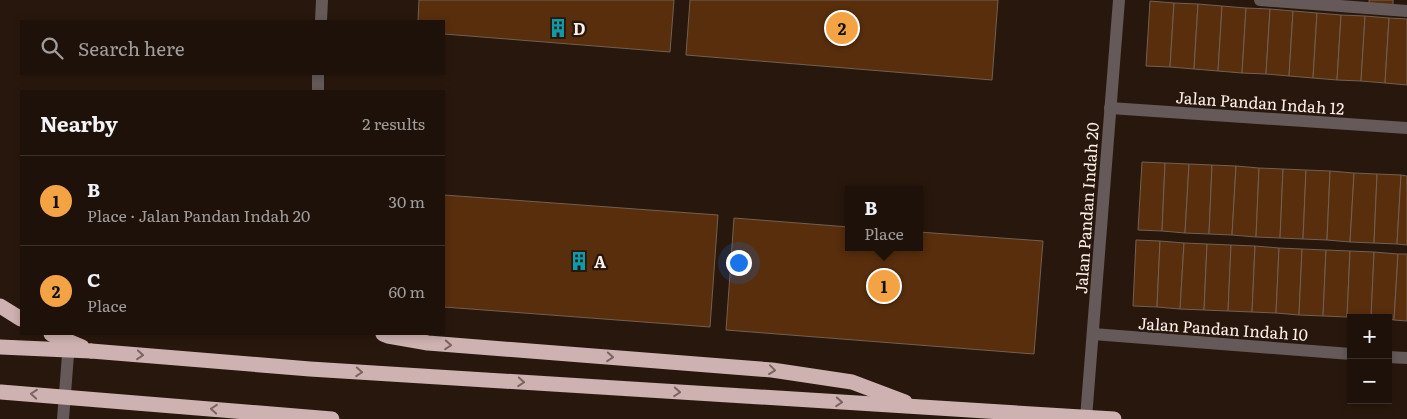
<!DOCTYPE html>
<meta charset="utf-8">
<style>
body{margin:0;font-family:Literata,serif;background:#2b1f17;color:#f1f3f6}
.controls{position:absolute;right:15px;bottom:15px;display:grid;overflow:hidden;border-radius:0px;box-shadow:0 2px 8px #0003}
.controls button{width:45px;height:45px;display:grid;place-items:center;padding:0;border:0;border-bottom:1px solid #3c312a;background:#1e1109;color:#f1f3f6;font:25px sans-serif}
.you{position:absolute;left:738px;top:262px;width:18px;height:18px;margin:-12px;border:4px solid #fff;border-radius:50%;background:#1a73e8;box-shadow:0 0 0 8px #1a73e833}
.badge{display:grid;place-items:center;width:32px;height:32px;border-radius:50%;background:#f4a344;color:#111;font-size:16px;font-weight:700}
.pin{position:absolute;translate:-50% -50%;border:2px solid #fff;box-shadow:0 1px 5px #0006}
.popup{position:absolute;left:845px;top:186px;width:78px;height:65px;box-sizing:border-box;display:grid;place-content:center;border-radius:0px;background:#1e1109;filter:drop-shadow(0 1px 4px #0005);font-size:16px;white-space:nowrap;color:#a19d9c}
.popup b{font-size:19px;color:#f1f3f6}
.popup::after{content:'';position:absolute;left:50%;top:100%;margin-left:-10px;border:10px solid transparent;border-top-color:#1e1109}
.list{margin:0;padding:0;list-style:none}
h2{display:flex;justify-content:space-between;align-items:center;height:65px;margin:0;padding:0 20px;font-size:21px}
h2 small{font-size:16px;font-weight:400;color:#a19d9c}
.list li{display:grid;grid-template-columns:32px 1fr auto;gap:15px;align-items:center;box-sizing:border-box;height:90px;padding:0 20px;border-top:1px solid #3c312a}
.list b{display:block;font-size:19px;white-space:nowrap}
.list p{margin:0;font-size:16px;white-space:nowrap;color:#a19d9c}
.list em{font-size:16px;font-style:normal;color:#a19d9c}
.icon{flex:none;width:28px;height:28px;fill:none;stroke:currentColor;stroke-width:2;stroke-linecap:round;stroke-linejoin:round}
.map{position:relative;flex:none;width:1407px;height:419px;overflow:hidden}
.search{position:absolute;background:#1e1109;box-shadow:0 2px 8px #0003;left:20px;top:20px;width:425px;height:55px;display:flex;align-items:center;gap:12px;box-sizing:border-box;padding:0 18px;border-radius:0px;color:#a19d9c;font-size:19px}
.panel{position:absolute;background:#1e1109;box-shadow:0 2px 8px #0003;left:20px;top:90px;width:425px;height:245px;border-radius:0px}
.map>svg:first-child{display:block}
.building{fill:#582e0d;stroke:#745f52}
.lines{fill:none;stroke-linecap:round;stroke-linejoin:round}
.service{stroke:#655959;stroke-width:12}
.minor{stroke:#655959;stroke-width:12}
.motorway{stroke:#ceb1b1;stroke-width:15}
.motorway-bridge{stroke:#ceb1b1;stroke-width:15}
.oneway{stroke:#7b645e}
.labels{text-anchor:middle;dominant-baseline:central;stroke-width:4.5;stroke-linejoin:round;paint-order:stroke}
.poi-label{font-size:16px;font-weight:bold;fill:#fcefe8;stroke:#28170c;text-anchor:start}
.street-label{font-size:16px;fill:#fcefe8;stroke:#28170c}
</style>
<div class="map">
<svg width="1407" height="419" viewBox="0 0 1407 419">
<rect width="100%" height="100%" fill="#28170c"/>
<g class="building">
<path d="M419 0H674L670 52 444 34V21H418Z"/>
<path d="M690 0H998L992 80 686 55Z"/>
<path d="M1369 0H1393V5L1369 3Z"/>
<path d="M1150 1 1174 3 1170 67 1146 66Z"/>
<path d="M1174 3 1198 4 1194 69 1170 67Z"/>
<path d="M1198 4 1222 6 1218 71 1194 69Z"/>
<path d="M1222 6 1246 8 1242 73 1218 71Z"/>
<path d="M1246 8 1270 9 1266 74 1242 73Z"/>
<path d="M1270 9 1293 11 1289 76 1266 74Z"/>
<path d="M1293 11 1317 13 1313 78 1289 76Z"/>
<path d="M1317 13 1341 15 1337 80 1313 78Z"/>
<path d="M1341 15 1365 16 1361 81 1337 80Z"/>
<path d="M1365 16 1389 18 1385 83 1361 81Z"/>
<path d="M1389 18 1407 19V85L1385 83Z"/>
<path d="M1142 162 1165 163 1162 231 1138 230Z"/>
<path d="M1165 163 1189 164 1185 233 1162 231Z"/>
<path d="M1189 164 1212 165 1209 234 1185 233Z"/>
<path d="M1212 165 1236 166 1232 235 1209 234Z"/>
<path d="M1236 166 1259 168 1256 237 1232 235Z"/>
<path d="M1259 168 1283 169 1280 238 1256 237Z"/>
<path d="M1283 169 1306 170 1303 239 1280 238Z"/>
<path d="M1306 170 1330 171 1327 240 1303 239Z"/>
<path d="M1330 171 1354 173 1350 242 1327 240Z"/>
<path d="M1354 173 1377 174 1374 243 1350 242Z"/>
<path d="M1377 174 1401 175 1397 244 1374 243Z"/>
<path d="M1401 175 1407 176V245L1397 244Z"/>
<path d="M444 195 718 215 710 327 444 307Z"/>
<path d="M734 218 849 227V247H919V232L1043 241 1034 354 726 330Z"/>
<path d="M1136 240 1160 241 1157 307 1133 306Z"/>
<path d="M1160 241 1184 243 1180 309 1157 307Z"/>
<path d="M1184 243 1207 244 1204 310 1180 309Z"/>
<path d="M1207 244 1231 245 1228 311 1204 310Z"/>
<path d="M1231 245 1255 246 1252 312 1228 311Z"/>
<path d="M1255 246 1279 248 1276 313 1252 312Z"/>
<path d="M1279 248 1302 249 1299 315 1276 313Z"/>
<path d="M1302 249 1326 250 1323 316 1299 315Z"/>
<path d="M1326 250 1350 251 1347 317 1323 316Z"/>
<path d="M1350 251 1374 252 1371 318 1347 317Z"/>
<path d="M1374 252 1398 254 1394 320 1388 319V318H1371Z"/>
<path d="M1398 254H1407V321L1394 320Z"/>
</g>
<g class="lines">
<path class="service" d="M1260 0 1407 11"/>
<g class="minor">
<path d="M321 21 322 0"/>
<path d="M318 91V74"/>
<path d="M1110 108 1407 128"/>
<path d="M1093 334 1351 354"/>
<path d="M1388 357 1407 358"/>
<path d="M1086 418 1119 0"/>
<path d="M63 419 69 342"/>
</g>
<g class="motorway">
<path d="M0 306 21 319"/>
<path d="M383 334 388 336 428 343 772 370 852 382 905 402"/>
<path d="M91 351 310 369 1114 419"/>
</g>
<g class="motorway-bridge">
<path d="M51 334 82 347"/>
<path d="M0 347 91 351"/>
<path d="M1 392 332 419"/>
</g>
</g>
<defs><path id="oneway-chevron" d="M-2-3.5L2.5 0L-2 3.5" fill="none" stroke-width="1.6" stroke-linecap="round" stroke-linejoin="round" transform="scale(1.25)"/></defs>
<g class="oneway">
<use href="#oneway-chevron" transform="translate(448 345) rotate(4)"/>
<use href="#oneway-chevron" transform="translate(140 355) rotate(5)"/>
<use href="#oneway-chevron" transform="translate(610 357) rotate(4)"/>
<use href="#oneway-chevron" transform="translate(772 370) rotate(7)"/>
<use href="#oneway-chevron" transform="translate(359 372) rotate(4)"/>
<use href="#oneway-chevron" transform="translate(521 382) rotate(4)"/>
<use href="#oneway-chevron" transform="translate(677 392) rotate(4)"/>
<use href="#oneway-chevron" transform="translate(34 394) rotate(-175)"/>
<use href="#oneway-chevron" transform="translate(839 402) rotate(4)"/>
<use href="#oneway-chevron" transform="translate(214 409) rotate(-175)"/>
</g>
<defs>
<g id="building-bare" transform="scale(1.5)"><path d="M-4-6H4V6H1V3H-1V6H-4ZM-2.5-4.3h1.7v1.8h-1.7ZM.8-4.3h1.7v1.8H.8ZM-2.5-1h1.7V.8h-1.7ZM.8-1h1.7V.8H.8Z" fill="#0f9aa8" stroke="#28170c" stroke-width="2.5" paint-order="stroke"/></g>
</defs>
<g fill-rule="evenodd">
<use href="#building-bare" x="558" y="28"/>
<use href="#building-bare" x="579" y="261"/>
</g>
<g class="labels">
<g class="poi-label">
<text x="573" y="28">D</text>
<text x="594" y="261">A</text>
</g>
<g class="street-label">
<text transform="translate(1260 102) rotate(4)">Jalan Pandan Indah 12</text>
<text transform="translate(1086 208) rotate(-86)">Jalan Pandan Indah 20</text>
<text transform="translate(1223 328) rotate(4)">Jalan Pandan Indah 10</text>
</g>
</g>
</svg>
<div class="controls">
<button>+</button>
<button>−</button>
</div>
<div class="you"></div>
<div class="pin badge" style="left:884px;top:286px">1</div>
<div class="popup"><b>B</b>Place</div>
<div class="pin badge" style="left:842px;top:28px">2</div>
<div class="search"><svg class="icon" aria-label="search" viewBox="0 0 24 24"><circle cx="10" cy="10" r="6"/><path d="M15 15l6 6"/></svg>Search here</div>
<section class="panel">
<h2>Nearby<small>2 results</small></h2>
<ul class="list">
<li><span class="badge">1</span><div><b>B</b><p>Place · Jalan Pandan Indah 20</p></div><em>30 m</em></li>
<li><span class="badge">2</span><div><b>C</b><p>Place</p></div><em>60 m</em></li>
</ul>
</section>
</div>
